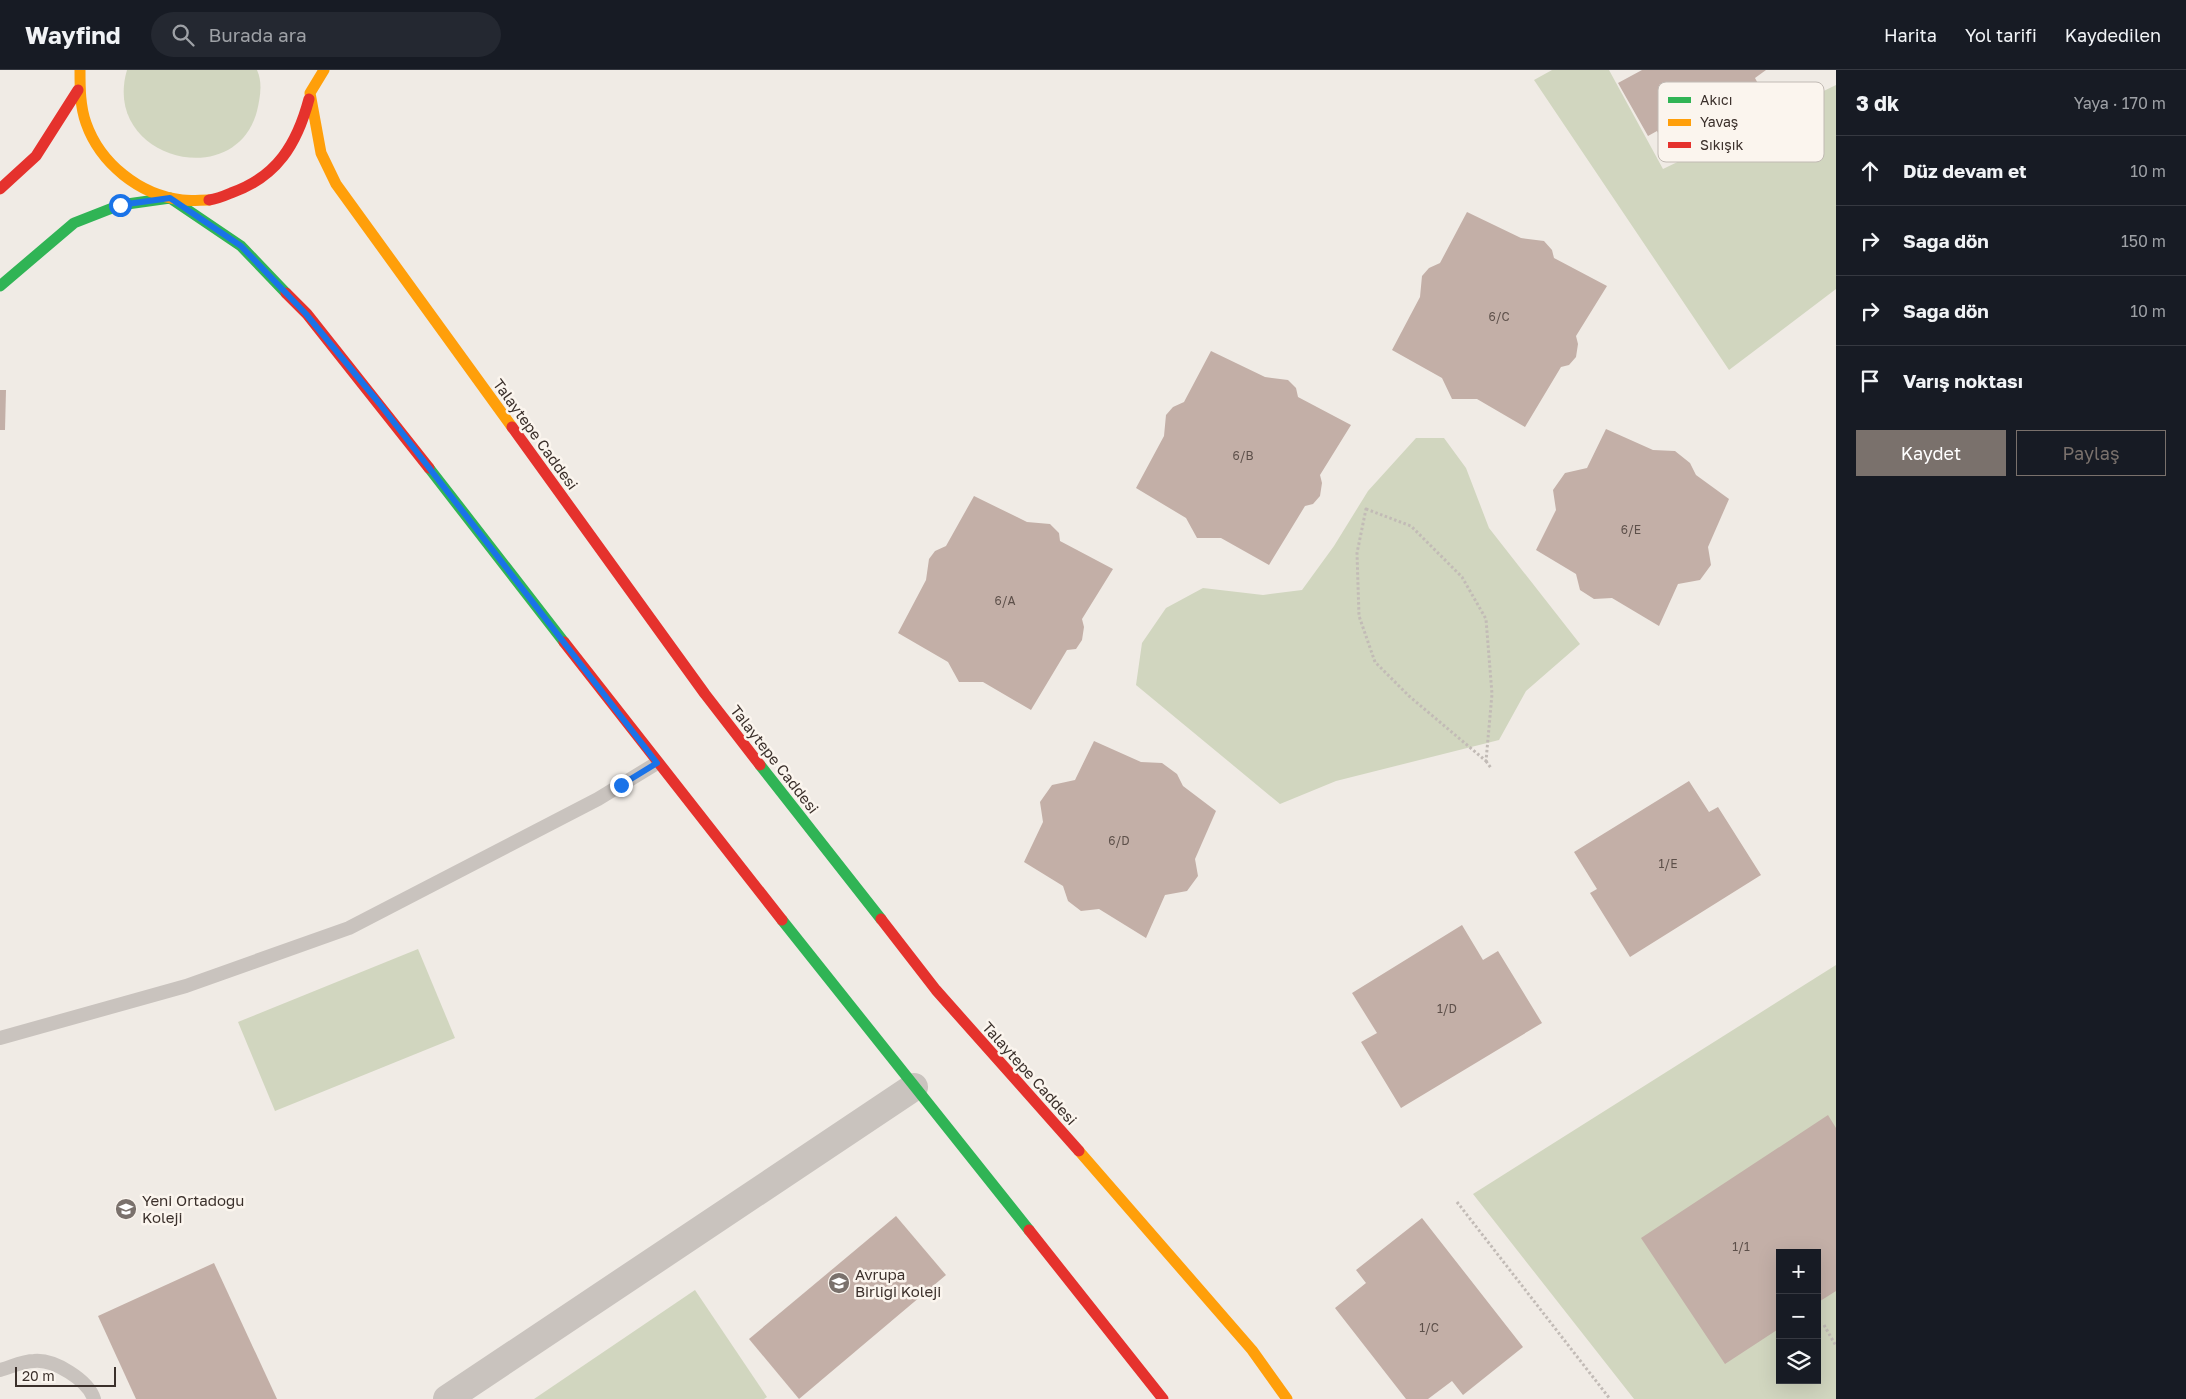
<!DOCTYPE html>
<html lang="tr">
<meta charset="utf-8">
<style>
body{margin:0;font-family:"Golos Text",sans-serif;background:#242831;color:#f1f3f6}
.controls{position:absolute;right:15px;bottom:15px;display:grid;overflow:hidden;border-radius:0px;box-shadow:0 5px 20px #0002}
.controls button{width:45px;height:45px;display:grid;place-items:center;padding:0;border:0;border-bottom:1px solid #363941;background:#171b24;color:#f1f3f6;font:25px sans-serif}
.scale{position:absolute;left:15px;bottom:12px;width:101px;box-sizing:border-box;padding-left:5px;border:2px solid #3b302b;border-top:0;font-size:14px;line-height:18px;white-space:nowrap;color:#3b302b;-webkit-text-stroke:4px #fbf5ee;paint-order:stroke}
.stop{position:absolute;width:15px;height:15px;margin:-11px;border:4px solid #1a73e8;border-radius:50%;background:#fff}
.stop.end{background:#1a73e8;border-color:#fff;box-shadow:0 1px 5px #0008}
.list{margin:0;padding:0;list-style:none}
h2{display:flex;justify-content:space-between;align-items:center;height:65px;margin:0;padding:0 20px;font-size:21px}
h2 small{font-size:16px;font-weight:400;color:#9ea1a6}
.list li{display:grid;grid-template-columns:32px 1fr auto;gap:15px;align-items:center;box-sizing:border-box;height:70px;padding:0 20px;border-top:1px solid #363941}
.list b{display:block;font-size:19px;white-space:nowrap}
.list em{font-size:16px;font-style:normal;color:#9ea1a6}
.actions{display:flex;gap:10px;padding:15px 20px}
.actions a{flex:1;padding:11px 0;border:1px solid #7a716c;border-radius:0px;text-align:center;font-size:18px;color:#7a716c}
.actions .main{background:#7a716c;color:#fff}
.icon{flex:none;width:28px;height:28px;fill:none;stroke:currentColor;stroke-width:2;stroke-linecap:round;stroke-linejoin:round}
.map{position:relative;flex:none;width:1836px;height:1329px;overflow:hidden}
header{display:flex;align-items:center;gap:30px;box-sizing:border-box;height:70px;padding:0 25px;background:#171b24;border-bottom:1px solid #363941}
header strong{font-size:24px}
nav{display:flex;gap:28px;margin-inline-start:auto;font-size:18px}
.search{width:350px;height:45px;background:#242831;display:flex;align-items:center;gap:12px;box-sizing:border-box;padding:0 18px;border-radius:28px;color:#9ea1a6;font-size:19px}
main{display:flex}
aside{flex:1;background:#171b24}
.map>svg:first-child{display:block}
.green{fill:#d1d6bf;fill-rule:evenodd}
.building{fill:#c3afa7}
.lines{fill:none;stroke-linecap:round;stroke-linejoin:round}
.path{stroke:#c2bbb6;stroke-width:3;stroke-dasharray:2.5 2.5;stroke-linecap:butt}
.lane{stroke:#c9c3be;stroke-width:14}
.street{stroke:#c9c3be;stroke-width:28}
.fast{stroke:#30b455;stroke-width:11}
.slow{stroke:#ff9f0a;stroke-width:11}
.jam{stroke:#e5322d;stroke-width:11}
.route{stroke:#1a73e8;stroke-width:6}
.labels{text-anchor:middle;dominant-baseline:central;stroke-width:5;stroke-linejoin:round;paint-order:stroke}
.number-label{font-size:12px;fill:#5d504a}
.street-label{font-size:15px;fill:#3b302b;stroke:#fbf5ee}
.poi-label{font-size:15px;fill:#3b302b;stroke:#fbf5ee;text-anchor:start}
.key{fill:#fbf5ee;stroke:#c1bab4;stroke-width:1}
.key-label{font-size:14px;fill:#3b302b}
</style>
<header>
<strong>Wayfind</strong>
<div class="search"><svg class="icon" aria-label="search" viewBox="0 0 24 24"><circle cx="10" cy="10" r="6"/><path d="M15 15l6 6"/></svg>Burada ara</div>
<nav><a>Harita</a><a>Yol tarifi</a><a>Kaydedilen</a></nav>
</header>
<main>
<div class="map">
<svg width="1836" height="1329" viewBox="0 0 1836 1329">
<rect width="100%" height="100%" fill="#f0ebe5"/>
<g class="green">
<path d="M127 0H257C263 13 260 28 257 41 235 124 101 88 127 0Z"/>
<path d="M1552 0H1609L1663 99 1836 15V219L1729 300 1534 10Z"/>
<path d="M1416 368H1444L1466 398 1489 458 1580 574 1526 621 1499 670 1336 711 1280 734 1136 615 1142 573 1166 538 1203 518 1263 525 1302 520 1334 476 1368 421Z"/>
<path d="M418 879 455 968 275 1041 238 952Z"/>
<path d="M1836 895V1329H1634L1473 1124ZM1780 1183H1817V1310H1780Z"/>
<path d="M695 1220 767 1327 764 1329H534Z"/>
</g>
<g class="building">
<path d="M1642 0H1766L1755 8 1765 27 1757 31 1760 37 1677 83 1672 74 1666 78 1657 61 1648 66 1618 13Z"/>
<path d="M1467 142 1521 168 1544 171 1552 180 1554 188 1607 216 1576 266 1578 274 1576 287 1569 295 1561 297 1525 357 1477 329H1452L1442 308 1392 280 1420 227 1422 206 1429 198 1440 193Z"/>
<path d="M1211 281 1265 307 1288 310 1296 318 1298 327 1351 355 1320 405 1322 413 1320 426 1313 434 1305 436 1269 495 1221 468H1197L1186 448 1136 418 1164 366 1166 345 1173 337 1184 332Z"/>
<path d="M0 320H6L5 360H0Z"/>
<path d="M1606 359 1653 380 1675 381 1690 393 1696 405 1729 429 1708 477 1711 495 1700 510 1678 514 1659 556 1612 528 1594 529 1580 520 1576 504 1536 480 1556 440 1553 420 1565 403 1587 398Z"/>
<path d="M974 426 1027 452 1050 454 1059 463 1060 471 1113 499 1082 549 1084 557 1082 570 1076 579 1067 580 1031 640 983 612H959L948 592 898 563 926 510 929 489 935 481 946 476Z"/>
<path d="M1094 671 1141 692 1162 693 1177 704 1183 716 1216 741 1195 789 1198 806 1187 821 1165 825 1146 868 1099 839 1081 841 1068 831 1063 816 1024 792 1043 752 1040 732 1052 715 1075 710Z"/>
<path d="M1689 711 1709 742 1718 737 1761 805 1630 887 1590 823 1597 819 1574 782Z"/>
<path d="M1462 855 1483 890 1498 881 1542 953 1401 1038 1361 972 1377 963 1352 923Z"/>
<path d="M1828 1045 1836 1058V1221L1817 1233V1183H1780V1258L1725 1294 1641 1168Z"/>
<path d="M896 1146 946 1205 799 1329 749 1269Z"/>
<path d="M1422 1148 1523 1277 1463 1325 1452 1311 1428 1329H1406L1335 1238 1366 1213 1356 1200Z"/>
<path d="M214 1193 277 1329H136L98 1246Z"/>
</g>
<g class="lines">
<g class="path">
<path d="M1366 439 1411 456 1462 507 1486 549 1492 624 1486 691 1409 626 1375 592 1359 546 1357 483Z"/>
<path d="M1486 691 1491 698"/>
<path d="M1457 1132 1610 1329"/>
<path d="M1824 1255 1836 1276"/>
</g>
<g class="lane">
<path d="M0 968 186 916 349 858 598 729 657 693"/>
<path d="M0 1300C11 1297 23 1291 34 1291 54 1289 88 1310 94 1329"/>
</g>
<path class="street" d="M447 1329 914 1017"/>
<g class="fast">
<path d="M0 216 74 153 120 135 170 128 241 176 286 223"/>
<path d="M429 398 564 572"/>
<path d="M760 695 881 849"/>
<path d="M782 850 1029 1160"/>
</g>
<g class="slow">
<path d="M80 0C80 18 80 36 86 53 100 93 139 125 182 130 191 131 200 130 209 130"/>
<path d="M324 0 310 23 321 83 336 114 512 357"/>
<path d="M1079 1081 1252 1280 1287 1329"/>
</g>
<g class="jam">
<path d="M0 119 36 86 78 20"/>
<path d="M209 130C217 129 224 126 231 123 277 107 297 74 309 29"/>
<path d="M286 223 307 244 429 398"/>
<path d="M512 357 705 624 760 695"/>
<path d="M564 572 782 850"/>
<path d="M881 849 936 920 1079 1081"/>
<path d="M1029 1160 1163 1329"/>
</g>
</g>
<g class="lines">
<path class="route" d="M120 135 170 128 241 176 306 244 379 333 657 693 621 715"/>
</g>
<defs>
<g id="school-disc" transform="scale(1.125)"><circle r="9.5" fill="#7a716c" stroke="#fbf5ee"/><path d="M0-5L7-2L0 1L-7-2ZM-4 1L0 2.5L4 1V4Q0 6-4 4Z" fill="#fff"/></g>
</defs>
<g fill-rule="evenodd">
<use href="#school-disc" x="126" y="1139"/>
<use href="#school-disc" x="839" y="1213"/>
</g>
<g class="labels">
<g class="number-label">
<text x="1499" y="246">6/C</text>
<text x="1243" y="385">6/B</text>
<text x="1631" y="459">6/E</text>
<text x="1005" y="530">6/A</text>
<text x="1119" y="770">6/D</text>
<text x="1668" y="793">1/E</text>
<text x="1447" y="938">1/D</text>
<text x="1741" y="1176">1/1</text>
<text x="1429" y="1257">1/C</text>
</g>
<g class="street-label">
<text transform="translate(536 364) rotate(54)">Talaytepe Caddesi</text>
<text transform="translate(775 689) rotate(52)">Talaytepe Caddesi</text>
<text transform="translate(1030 1003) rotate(48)">Talaytepe Caddesi</text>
</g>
<g class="poi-label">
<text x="142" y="1130">Yeni Ortadoğu<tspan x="142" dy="17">Koleji</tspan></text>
<text x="855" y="1204">Avrupa<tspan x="855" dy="17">Birliği Koleji</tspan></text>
</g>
</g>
<rect x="1658" y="12" width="166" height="80" rx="8" class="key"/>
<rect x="1668" y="27" width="23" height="6" fill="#30b455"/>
<rect x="1668" y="49" width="23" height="7" fill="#ff9f0a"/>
<rect x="1668" y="72" width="23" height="6" fill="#e5322d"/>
<g class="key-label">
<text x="1700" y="35">Akıcı</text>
<text x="1700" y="57">Yavaş</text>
<text x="1700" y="80">Sıkışık</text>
</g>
</svg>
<div class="controls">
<button>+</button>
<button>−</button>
<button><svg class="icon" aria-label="layers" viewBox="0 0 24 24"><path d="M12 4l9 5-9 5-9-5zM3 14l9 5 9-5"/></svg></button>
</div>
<div class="scale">20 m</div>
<div class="stop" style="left:120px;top:135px"></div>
<div class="stop end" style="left:621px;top:715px"></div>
</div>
<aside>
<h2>3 dk<small>Yaya · 170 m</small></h2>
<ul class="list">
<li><svg class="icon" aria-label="ahead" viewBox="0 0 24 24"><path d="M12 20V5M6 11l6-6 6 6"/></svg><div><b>Düz devam et</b></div><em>10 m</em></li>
<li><svg class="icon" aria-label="right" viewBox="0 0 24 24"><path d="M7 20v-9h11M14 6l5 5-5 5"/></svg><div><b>Sağa dön</b></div><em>150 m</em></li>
<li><svg class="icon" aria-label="right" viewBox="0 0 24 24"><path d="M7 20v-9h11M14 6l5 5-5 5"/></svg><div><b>Sağa dön</b></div><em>10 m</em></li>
<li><svg class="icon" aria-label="arrive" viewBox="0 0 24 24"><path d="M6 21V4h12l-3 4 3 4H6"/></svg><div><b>Varış noktası</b></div></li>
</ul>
<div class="actions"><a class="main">Kaydet</a><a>Paylaş</a></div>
</aside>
</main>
